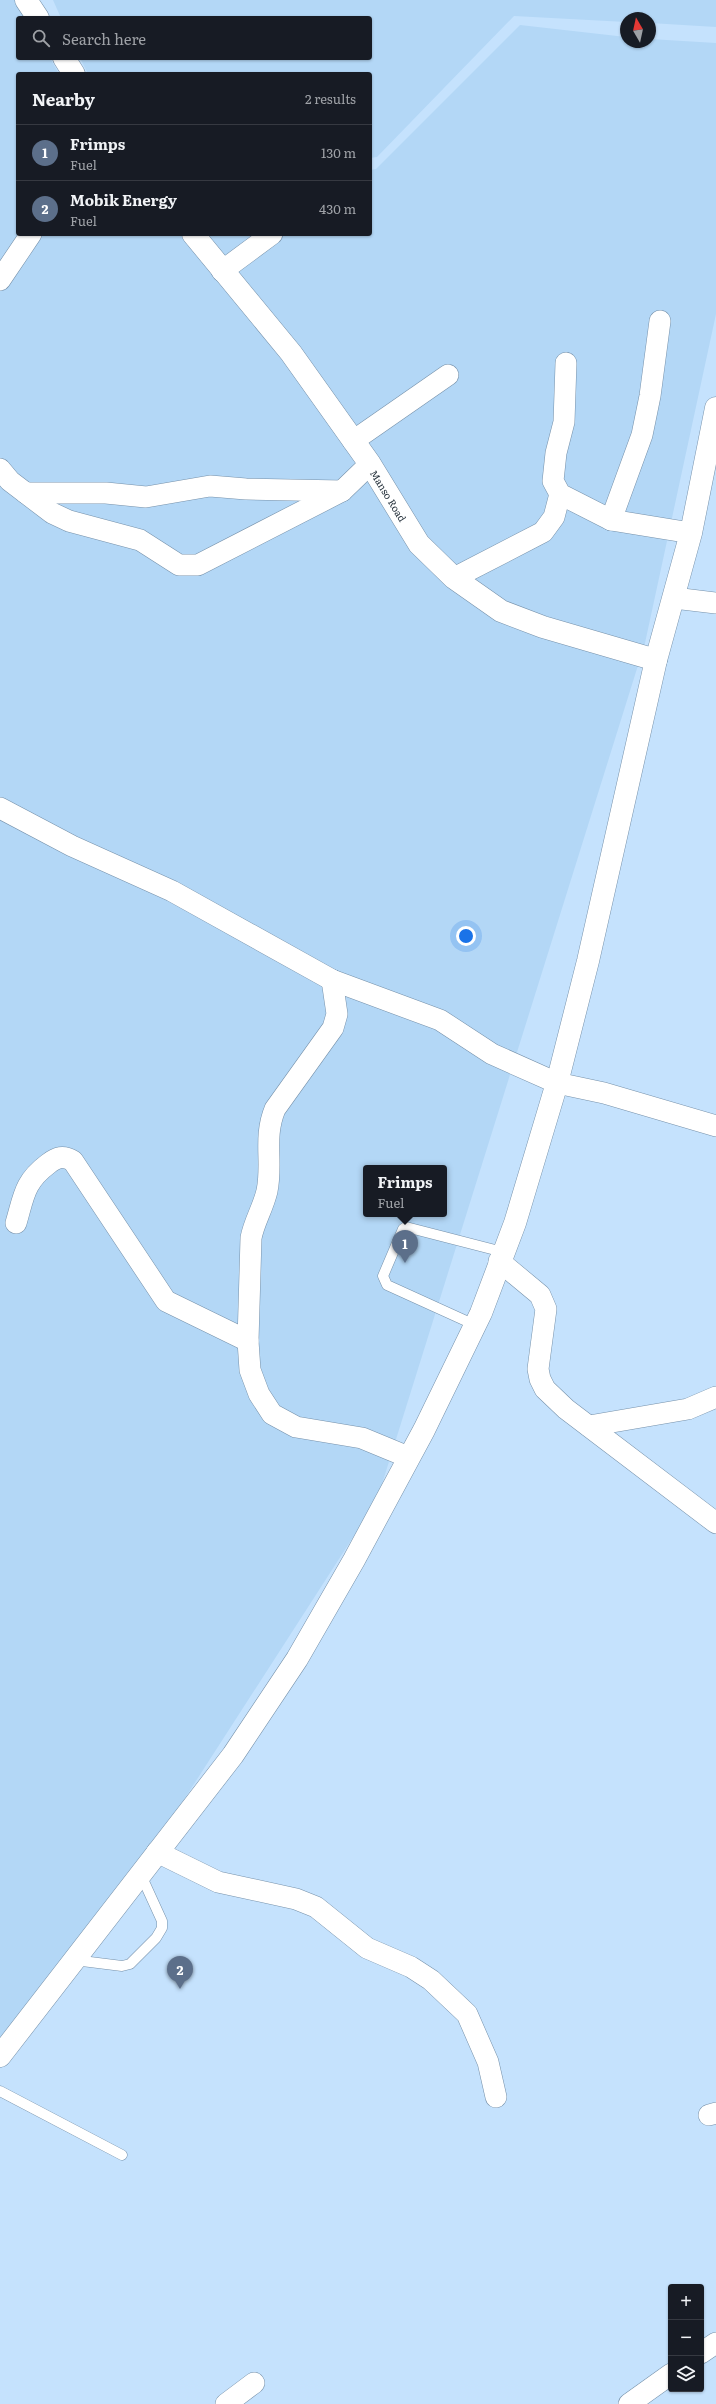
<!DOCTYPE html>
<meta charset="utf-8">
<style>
body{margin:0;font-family:Literata,serif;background:#20242c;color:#f1f3f6}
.controls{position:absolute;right:12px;bottom:12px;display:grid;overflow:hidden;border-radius:4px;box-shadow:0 1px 3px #0004}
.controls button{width:36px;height:36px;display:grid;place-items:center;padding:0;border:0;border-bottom:1px solid #363941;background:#171b24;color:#f1f3f6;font:20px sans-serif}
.compass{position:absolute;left:620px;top:12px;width:36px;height:36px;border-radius:50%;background:#171b24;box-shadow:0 1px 3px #0004;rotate:351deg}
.you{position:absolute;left:466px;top:936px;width:14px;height:14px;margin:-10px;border:3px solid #fff;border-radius:50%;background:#1a73e8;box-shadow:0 0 0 6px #1a73e833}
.badge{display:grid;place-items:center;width:26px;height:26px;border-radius:50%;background:#b45118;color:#fff;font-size:13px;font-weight:700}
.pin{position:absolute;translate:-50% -33px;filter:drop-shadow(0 1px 2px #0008)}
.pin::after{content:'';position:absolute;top:21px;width:14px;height:12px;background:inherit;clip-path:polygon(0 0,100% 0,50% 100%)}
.popup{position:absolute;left:363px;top:1165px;width:84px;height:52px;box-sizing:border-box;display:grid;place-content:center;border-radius:4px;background:#171b24;filter:drop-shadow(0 1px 3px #0005);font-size:13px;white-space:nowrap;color:#9ea1a6}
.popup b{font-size:15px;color:#f1f3f6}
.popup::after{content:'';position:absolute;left:50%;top:100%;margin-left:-8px;border:8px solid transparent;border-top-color:#171b24}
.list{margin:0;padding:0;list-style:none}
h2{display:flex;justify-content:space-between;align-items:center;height:52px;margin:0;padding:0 16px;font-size:17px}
h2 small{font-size:13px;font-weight:400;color:#9ea1a6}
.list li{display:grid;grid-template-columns:26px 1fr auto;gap:12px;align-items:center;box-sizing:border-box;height:56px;padding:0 16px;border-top:1px solid #363941}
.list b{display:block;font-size:15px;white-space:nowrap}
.list p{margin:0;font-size:13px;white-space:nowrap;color:#9ea1a6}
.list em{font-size:13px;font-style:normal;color:#9ea1a6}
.icon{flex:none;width:22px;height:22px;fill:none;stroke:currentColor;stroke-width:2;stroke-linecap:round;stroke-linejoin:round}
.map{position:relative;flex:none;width:716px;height:2404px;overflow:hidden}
.search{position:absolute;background:#171b24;box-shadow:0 1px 3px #0004;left:16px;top:16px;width:356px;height:44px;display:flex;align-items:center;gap:10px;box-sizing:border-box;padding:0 14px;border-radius:4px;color:#9ea1a6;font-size:15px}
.panel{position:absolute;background:#171b24;box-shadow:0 1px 3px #0004;left:16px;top:72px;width:356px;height:164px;border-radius:4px}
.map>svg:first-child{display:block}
.built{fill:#b3d7f6;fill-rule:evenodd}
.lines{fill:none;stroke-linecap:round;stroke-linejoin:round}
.lane-casing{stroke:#7691aa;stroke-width:11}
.street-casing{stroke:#7691aa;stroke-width:22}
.secondary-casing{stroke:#7691aa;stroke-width:23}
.highway-casing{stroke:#7691aa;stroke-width:23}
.lane{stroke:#fff;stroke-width:10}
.street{stroke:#fff;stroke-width:21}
.secondary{stroke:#fff;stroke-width:22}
.highway{stroke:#fff;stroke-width:22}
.labels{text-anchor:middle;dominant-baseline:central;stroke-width:3.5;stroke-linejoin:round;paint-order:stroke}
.street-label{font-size:10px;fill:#28343e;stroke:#dceefe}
</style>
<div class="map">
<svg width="716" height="2404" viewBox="0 0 716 2404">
<rect width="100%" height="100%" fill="#c5e2fd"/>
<g class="built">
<path d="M0 0H19L29 18H18V58H50L59 74H18V234H370V170L376 169 520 25 626 37V42H650V39L716 43V314L645 643 377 1500 165 1829 0 2039ZM366 1168H444V1214H366Z"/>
<path d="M53 0H716V27L650 23V18H626V22L514 16 377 157 370 158V74H88L80 58H370V18H61Z"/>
</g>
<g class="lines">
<g class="lane-casing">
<g id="lane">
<path d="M475 1325 387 1285 383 1276 403 1229 406 1227 503 1252"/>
<path d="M74 1960 122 1966 130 1964 156 1938 162 1928V1921L141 1875"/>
<path d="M0 2091 122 2155"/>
</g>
</g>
<g class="street-casing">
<g id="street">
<path d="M222 271 272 234"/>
<path d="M0 280 31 234"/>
<path d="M566 363 564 422 556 453 553 481 560 494 611 520 691 533"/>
<path d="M353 441 448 375"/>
<path d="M0 469 10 481 52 513 69 521 140 540 179 565H198L342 491 370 464"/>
<path d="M26 493H106L146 497 210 486 246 489 342 491"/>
<path d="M611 520 642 435 650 396 660 321"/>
<path d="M454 578 543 532 554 517 560 494"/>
<path d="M674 598 716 603"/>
<path d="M0 808 72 846 172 891 332 980 440 1020 492 1054 557 1083 604 1093 716 1126"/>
<path d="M332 980 337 1014 333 1028 275 1109C263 1138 273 1162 267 1191 263 1208 254 1222 251 1238L248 1341 250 1370 259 1394 272 1414 296 1427 362 1438 408 1457"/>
<path d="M16 1223C24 1196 24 1182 48 1164 57 1157 63 1155 73 1161L166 1301 248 1341"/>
<path d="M499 1261 540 1295 546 1309 538 1369 540 1379 545 1389 566 1409 716 1523"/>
<path d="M589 1426 688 1409 716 1397"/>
<path d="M157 1852 218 1882 296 1899 316 1907 367 1948 411 1967 431 1980 467 2014 488 2062 496 2097"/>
<path d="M709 2115 716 2113"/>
<path d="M701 2353 716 2343"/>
<path d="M226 2404 254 2383"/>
<path d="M629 2404 671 2374"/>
</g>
</g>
<g class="secondary-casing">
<g id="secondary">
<path d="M26 0 38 18"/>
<path d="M64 58 74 74"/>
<path id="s1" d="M193 234 291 353 370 464 419 544 454 578 501 611 543 627 656 660"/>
</g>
</g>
<g class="highway-casing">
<path id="highway" d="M0 2056 233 1755 297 1659 354 1560 424 1430 481 1313 515 1223 557 1083 588 961 656 660 691 533 716 408"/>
</g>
<use href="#lane" class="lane"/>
<use href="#street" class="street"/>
<use href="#secondary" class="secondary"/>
<use href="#highway" class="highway"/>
</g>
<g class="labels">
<g class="street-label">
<text stroke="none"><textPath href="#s1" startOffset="327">Manso Road</textPath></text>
</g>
</g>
</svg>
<div class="controls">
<button>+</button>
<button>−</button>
<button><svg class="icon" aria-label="layers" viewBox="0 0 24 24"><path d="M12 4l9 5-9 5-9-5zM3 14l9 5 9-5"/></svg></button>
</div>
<svg class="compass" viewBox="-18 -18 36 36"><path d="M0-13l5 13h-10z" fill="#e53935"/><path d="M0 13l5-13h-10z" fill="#9ea1a6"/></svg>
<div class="you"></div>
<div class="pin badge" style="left:405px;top:1263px;background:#5c6f8a">1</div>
<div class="popup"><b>Frimps</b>Fuel</div>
<div class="pin badge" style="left:180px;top:1989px;background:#5c6f8a">2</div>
<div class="search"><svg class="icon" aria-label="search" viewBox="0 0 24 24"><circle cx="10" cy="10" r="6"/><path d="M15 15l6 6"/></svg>Search here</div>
<section class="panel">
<h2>Nearby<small>2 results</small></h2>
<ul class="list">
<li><span class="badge" style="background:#5c6f8a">1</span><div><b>Frimps</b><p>Fuel</p></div><em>130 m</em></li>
<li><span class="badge" style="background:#5c6f8a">2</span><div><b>Mobik Energy</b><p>Fuel</p></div><em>430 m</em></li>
</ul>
</section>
</div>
